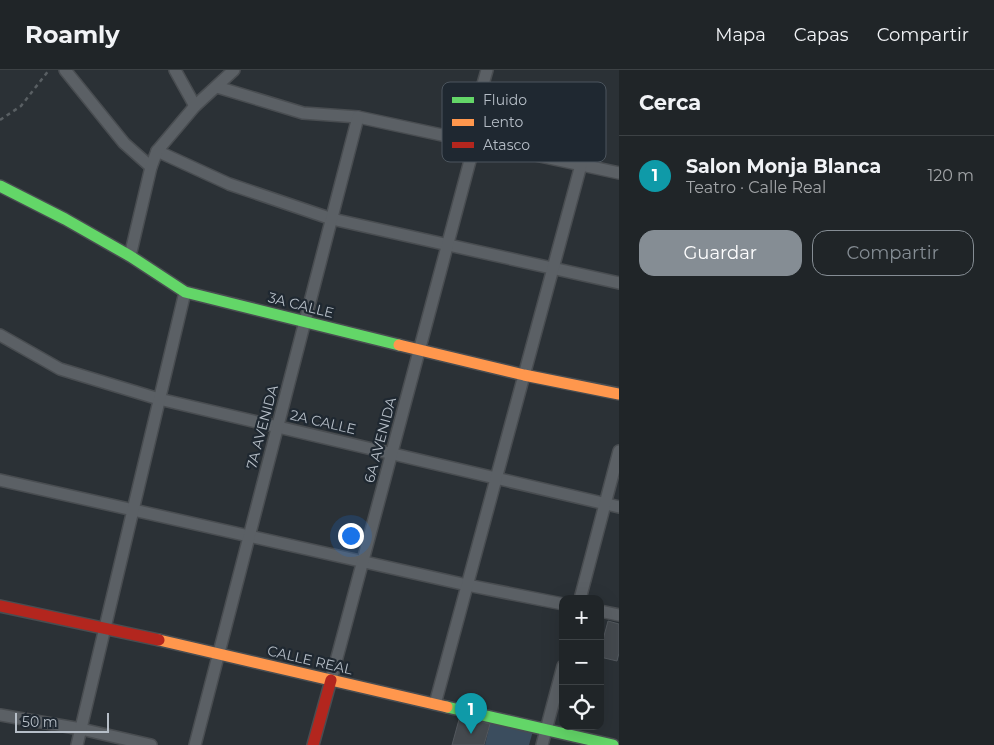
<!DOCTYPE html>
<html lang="es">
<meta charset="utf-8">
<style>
body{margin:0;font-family:Montserrat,sans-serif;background:#2d3134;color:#f1f3f6}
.controls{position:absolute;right:15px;bottom:15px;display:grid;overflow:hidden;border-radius:10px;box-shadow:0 5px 20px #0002}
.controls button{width:45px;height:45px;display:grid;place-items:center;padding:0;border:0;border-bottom:1px solid #3d4245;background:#202528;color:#f1f3f6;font:25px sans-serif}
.scale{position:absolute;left:15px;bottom:12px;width:94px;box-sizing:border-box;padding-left:5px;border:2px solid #b6bec7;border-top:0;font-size:14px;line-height:18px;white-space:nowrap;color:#b6bec7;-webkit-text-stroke:4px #1f2831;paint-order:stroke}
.you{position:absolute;left:350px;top:465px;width:18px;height:18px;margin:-12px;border:4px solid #fff;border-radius:50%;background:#1a73e8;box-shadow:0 0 0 8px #1a73e833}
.badge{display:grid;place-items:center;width:32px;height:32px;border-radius:50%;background:#858d94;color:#fff;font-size:16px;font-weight:700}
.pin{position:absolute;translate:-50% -41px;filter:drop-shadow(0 1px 2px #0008)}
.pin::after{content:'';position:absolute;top:26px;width:18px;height:15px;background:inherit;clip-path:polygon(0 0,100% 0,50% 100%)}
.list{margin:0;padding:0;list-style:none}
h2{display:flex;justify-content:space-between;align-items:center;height:65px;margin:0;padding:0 20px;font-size:21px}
h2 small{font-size:16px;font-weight:400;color:#a2a5a8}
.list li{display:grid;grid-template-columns:32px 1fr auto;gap:15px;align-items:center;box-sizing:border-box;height:80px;padding:0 20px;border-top:1px solid #3d4245}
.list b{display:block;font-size:19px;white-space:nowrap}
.list p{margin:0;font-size:16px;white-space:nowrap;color:#a2a5a8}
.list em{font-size:16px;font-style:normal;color:#a2a5a8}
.actions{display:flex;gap:10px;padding:15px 20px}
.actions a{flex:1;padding:11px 0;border:1px solid #858d94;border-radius:15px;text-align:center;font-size:18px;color:#858d94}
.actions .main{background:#858d94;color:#fff}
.icon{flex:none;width:28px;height:28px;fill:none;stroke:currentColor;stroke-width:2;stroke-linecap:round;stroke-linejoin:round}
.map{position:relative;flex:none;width:619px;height:675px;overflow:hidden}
header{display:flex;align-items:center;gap:30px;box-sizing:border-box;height:70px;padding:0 25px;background:#202528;border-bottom:1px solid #3d4245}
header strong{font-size:24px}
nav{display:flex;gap:28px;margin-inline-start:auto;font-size:18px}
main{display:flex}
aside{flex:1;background:#202528}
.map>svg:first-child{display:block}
.water{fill:#3b4d5e}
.building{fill:#44494e;stroke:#53585e}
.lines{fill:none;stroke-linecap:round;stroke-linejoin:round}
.street-casing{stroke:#494d51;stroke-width:14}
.fast-casing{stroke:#494d51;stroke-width:14}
.slow-casing{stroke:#494d51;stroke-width:14}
.jam-casing{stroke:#494d51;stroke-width:14}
.path{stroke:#595f63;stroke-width:2.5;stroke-dasharray:4 4;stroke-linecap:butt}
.street{stroke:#5b6065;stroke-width:11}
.fast{stroke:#63d668;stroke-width:11}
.slow{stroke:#ff974d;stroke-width:11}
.jam{stroke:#b3261e;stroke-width:11}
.labels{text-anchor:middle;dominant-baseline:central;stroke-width:4.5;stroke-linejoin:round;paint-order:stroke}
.street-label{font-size:14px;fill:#b6bec7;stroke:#1f2831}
.key{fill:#1f2831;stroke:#4c555e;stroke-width:1}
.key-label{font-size:14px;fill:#b6bec7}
</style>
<header>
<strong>Roamly</strong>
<nav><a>Mapa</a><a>Capas</a><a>Compartir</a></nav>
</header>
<main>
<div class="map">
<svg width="619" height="675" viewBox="0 0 619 675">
<rect width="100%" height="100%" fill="#2b3136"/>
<path class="water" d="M491 650 533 661 529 675H485Z"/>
<g class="building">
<path d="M608 551 619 554V583L617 591 600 587V581Z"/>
<path d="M460 646 490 654 484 675H452Z"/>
</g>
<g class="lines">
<g class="street-casing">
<g id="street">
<path d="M65 0 124 73 151 97"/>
<path d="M175 0 195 36"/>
<path d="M217 17 303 43 358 47 619 103"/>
<path d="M467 70 487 0"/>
<path d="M157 81 229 114 332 149 619 213"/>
<path d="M130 186 151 97 157 81 195 36 234 0"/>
<path d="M0 265 60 299 159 329 619 437"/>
<path d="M0 410 467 515 563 534"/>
<path d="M580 529 619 381"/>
<path d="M600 541 619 545"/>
<path d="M331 610 475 72"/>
<path d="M435 634 581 95"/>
<path d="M0 645 81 659 151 675"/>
<path d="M77 675 185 222"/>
<path d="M195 675 358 47"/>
<path d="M542 675 563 596"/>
</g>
</g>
<g class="fast-casing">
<g id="fast">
<path d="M0 116 65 149 130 186 185 222 399 275"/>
<path d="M447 637 613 675"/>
</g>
</g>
<g class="slow-casing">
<g id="slow">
<path d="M399 275 524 305 619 324"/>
<path d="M159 570 447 637"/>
</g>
</g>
<g class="jam-casing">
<g id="jam">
<path d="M0 536 159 570"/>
<path d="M313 675 331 610"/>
</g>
</g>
<path class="path" d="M0 50 21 36 49 0"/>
<use href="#street" class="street"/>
<use href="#fast" class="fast"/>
<use href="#slow" class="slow"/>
<use href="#jam" class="jam"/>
</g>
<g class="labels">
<g class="street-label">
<text transform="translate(301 235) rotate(14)">3A CALLE</text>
<text transform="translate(323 352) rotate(13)">2A CALLE</text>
<text transform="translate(262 357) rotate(-75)">7A AVENIDA</text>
<text transform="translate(380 370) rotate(-75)">6A AVENIDA</text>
<text transform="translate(310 590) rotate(13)">CALLE REAL</text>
</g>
</g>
<rect x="442" y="12" width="164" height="80" rx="8" class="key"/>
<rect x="452" y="27" width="22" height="6" fill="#63d668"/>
<rect x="452" y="49" width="22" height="7" fill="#ff974d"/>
<rect x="452" y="72" width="22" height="6" fill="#b3261e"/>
<g class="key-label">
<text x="483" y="35">Fluido</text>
<text x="483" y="57">Lento</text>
<text x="483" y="80">Atasco</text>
</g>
</svg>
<div class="controls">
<button>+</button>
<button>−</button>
<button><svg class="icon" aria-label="locate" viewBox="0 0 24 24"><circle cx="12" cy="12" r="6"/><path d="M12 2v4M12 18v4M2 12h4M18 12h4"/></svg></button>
</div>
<div class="scale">50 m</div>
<div class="you"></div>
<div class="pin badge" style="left:471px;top:664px;background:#0f9aa8">1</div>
</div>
<aside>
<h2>Cerca<small></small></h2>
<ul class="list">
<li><span class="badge" style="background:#0f9aa8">1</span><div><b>Salon Monja Blanca</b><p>Teatro · Calle Real</p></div><em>120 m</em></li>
</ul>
<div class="actions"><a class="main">Guardar</a><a>Compartir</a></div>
</aside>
</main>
